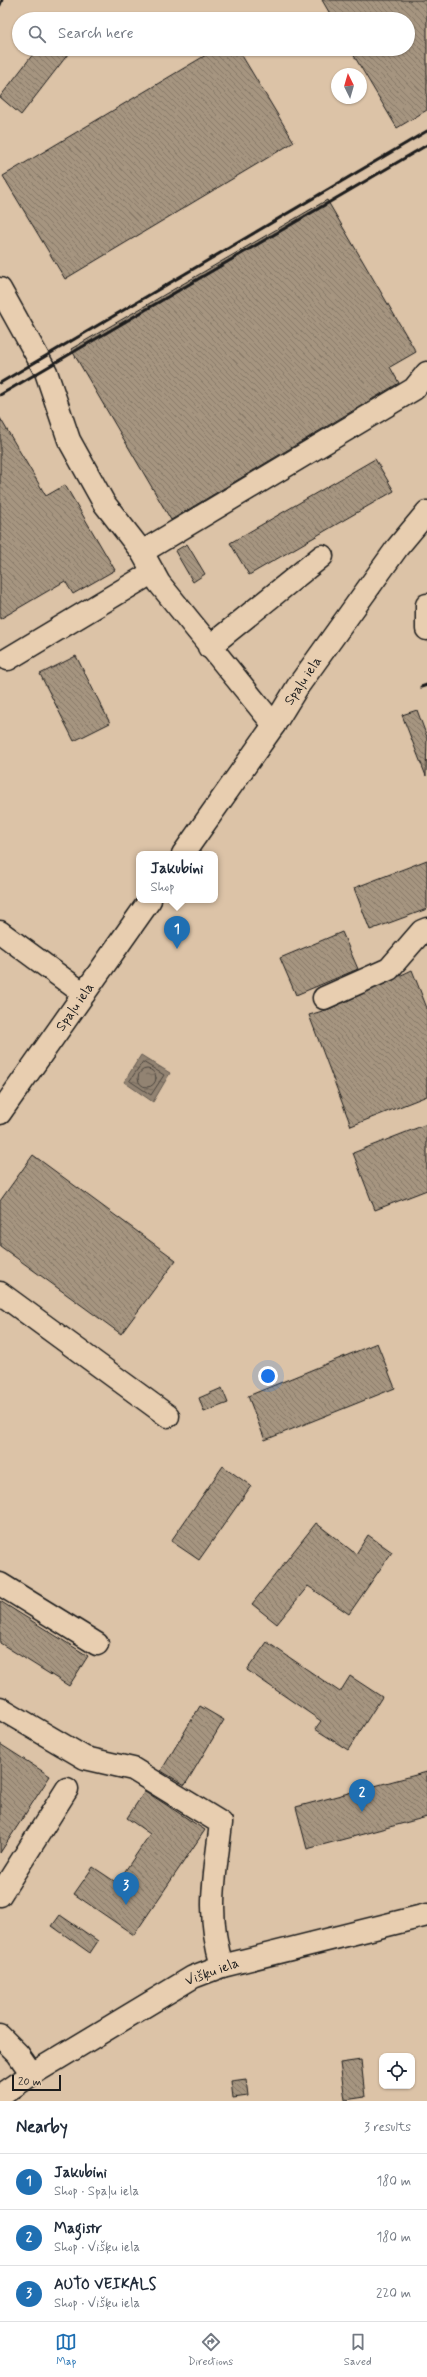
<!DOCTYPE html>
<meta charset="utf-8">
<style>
body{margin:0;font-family:Mynerve,sans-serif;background:#f2f2f3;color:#1f2937}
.controls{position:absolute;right:12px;bottom:12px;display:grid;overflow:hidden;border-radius:8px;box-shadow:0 1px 3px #0004}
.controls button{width:36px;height:36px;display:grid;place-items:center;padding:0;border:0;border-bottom:1px solid #e0e1e3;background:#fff;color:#1f2937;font:20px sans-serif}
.compass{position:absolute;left:331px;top:68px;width:36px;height:36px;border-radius:50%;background:#fff;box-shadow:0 1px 3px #0004;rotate:355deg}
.scale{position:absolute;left:12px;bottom:10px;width:49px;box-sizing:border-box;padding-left:4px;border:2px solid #1c1c1c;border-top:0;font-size:11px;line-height:14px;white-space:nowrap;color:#1c1c1c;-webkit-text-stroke:3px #e8ceb0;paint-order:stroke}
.you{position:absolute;left:268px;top:1376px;width:14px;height:14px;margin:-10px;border:3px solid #fff;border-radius:50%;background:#1a73e8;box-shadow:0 0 0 6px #1a73e833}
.badge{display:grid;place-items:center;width:26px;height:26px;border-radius:50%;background:#1f6fb2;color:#fff;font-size:13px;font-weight:700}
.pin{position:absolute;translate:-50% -33px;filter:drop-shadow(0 1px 2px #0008)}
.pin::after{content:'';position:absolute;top:21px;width:14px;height:12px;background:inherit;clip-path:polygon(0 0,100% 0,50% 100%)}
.popup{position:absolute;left:136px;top:851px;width:82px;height:52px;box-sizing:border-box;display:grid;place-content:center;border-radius:8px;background:#fff;filter:drop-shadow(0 1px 3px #0005);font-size:13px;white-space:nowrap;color:#747a83}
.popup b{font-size:15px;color:#1f2937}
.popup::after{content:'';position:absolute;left:50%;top:100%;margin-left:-8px;border:8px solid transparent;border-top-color:#fff}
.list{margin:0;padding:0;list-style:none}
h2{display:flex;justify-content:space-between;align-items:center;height:52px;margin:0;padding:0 16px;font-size:17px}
h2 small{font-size:13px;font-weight:400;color:#747a83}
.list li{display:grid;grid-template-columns:26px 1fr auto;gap:12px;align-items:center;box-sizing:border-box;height:56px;padding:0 16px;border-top:1px solid #e0e1e3}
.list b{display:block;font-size:15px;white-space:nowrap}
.list p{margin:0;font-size:13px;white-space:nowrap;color:#747a83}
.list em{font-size:13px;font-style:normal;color:#747a83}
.icon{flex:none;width:22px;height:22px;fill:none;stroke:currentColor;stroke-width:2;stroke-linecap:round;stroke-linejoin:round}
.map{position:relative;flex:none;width:427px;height:2101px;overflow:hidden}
.search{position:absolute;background:#fff;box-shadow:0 1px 3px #0004;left:12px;right:12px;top:12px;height:44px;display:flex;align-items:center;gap:10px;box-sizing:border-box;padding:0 14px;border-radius:22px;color:#747a83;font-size:15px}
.sheet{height:220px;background:#fff}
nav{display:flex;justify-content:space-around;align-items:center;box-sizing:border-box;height:56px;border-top:1px solid #e0e1e3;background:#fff;font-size:11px;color:#747a83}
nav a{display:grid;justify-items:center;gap:2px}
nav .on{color:#1f6fb2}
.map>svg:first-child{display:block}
.water{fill:url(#water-ripples);stroke:#635a50}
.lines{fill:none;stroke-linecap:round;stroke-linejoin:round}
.shore{stroke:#4b453e;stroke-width:1}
.building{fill:url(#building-back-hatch);stroke:#1c1c1c}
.minor-casing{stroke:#1c1c1c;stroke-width:25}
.minor{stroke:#e8ceb0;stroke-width:22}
.rail{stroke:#1c1c1c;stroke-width:3}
.labels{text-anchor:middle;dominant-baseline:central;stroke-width:4;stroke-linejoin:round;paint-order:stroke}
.street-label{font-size:14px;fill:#1c1c1c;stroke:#e8ceb0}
</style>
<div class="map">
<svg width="427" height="2101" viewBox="0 0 427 2101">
<defs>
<pattern id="water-ripples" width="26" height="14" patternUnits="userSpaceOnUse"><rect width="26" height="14" fill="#928372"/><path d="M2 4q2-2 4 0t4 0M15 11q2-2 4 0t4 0" fill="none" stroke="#766a5d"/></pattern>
<pattern id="building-back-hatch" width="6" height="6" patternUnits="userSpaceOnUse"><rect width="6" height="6" fill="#a69580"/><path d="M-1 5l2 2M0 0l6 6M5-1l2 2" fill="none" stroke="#867968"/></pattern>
</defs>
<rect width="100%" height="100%" fill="#dcc3a7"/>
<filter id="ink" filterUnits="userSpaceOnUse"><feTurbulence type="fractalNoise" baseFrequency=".025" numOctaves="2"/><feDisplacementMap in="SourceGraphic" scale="8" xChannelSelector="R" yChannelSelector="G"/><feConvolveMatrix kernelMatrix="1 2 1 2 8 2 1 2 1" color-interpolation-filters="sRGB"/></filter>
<g filter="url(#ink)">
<path class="water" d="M141 1055 170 1073 153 1102 124 1082Z"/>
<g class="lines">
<g class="shore">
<path d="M143 1062 164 1075 151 1095 130 1081Z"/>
<circle cx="147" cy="1078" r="9"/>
</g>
</g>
<g class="building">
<path d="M322 0H427V110L397 128 350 49H408V19H333Z"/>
<path d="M37 49H72L21 115 0 97Z"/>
<path d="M216 49H238L294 142 65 279 3 176Z"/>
<path d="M327 200 416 352 390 367 399 383 171 520 71 349Z"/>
<path d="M0 418 46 496 65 485 115 570 73 594 65 581 0 619Z"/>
<path d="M375 459 394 491 249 575 230 543Z"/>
<path d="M187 544 205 574 193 582 175 551Z"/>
<path d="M76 656 110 723 74 741 40 674Z"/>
<path d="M417 710 427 737 426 776 402 715Z"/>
<path d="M427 860V909L370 930 354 888Z"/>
<path d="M342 932 358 969 296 995 280 958Z"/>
<path d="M412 970 427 1008V1096L351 1126 309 1015 329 1009Z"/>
<path d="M427 1124V1190L375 1210 353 1153Z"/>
<path d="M33 1155 176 1260 121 1334 0 1246V1201Z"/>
<path d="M377 1343 395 1388 265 1440 248 1396Z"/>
<path d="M222 1388 228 1403 204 1412 199 1398Z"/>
<path d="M223 1466 251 1486 199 1560 171 1541Z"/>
<path d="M316 1523 356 1554 368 1535 392 1552 349 1614 308 1586 277 1624 252 1604Z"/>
<path d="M0 1601 88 1656 69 1686 0 1643Z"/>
<path d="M267 1642 340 1692 350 1676 382 1697 348 1750 315 1729 321 1721 247 1670Z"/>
<path d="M200 1706 224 1720 185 1785 161 1771Z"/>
<path d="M0 1744 50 1776 0 1853Z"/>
<path d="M427 1772V1817L307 1849 296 1807Z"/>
<path d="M145 1791 205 1830 134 1935 74 1894 93 1867 117 1883 150 1834 127 1818Z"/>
<path d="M60 1915 98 1941 90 1953 52 1926Z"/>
<path d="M361 2060 365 2097 345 2100 340 2063Z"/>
<path d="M246 2079 248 2096 233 2098 231 2081Z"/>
</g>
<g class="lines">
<g class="minor-casing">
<g id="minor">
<path d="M0 289 46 372 69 440 104 503 142 552 159 583 274 725"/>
<path d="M142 552 414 389 427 373"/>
<path d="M427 605V629"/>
<path d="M209 647 322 556"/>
<path d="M8 659 153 572"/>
<path d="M183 854 274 725 298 686 397 548 427 512"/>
<path d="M0 932 84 994"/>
<path d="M324 998 389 969 422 931 427 929"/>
<path d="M0 1113 150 900"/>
<path d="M0 1293 168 1416"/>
<path d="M0 1584 97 1644"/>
<path d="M0 1708 85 1758 133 1769 221 1823C215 1876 206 1913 222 1966"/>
<path d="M0 1895 67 1789"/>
<path d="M0 2036 18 2054 32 2074"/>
<path d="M0 2096 32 2074 193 1977 222 1966 427 1915"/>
</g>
</g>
<use href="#minor" class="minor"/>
<g class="rail">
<path d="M0 5 2 0"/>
<path d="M0 383 427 131"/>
<path d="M0 395 427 145"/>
<path d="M421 687 427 685"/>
</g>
</g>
</g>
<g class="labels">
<g class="street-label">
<text transform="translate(303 681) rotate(-56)">Spaļu iela</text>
<text transform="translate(75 1007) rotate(-55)">Spaļu iela</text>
<text transform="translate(212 1972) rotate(-20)">Višķu iela</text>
</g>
</g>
</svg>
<div class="controls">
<button><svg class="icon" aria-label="locate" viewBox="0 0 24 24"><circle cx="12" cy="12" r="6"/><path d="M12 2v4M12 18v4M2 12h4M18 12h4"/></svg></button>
</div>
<svg class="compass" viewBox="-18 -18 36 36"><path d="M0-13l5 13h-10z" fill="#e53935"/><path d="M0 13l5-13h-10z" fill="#747a83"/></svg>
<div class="scale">20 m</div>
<div class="you"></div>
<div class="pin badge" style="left:177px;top:949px">1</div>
<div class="popup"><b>Jakubini</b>Shop</div>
<div class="pin badge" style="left:362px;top:1812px">2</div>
<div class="pin badge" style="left:126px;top:1905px">3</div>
<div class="search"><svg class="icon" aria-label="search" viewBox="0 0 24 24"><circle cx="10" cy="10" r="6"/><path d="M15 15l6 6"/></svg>Search here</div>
</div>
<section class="sheet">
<h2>Nearby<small>3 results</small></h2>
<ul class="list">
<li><span class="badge">1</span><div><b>Jakubini</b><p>Shop · Spaļu iela</p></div><em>180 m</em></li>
<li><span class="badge">2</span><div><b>Magistr</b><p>Shop · Višķu iela</p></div><em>180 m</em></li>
<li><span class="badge">3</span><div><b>AUTO VEIKALS</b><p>Shop · Višķu iela</p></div><em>220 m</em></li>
</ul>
</section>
<nav>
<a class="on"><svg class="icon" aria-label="map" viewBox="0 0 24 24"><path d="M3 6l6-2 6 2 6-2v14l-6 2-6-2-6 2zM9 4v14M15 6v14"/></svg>Map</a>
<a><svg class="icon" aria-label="directions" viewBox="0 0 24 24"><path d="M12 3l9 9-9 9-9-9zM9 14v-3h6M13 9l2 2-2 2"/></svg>Directions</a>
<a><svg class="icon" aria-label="saved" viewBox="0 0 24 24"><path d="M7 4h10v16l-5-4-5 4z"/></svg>Saved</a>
</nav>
